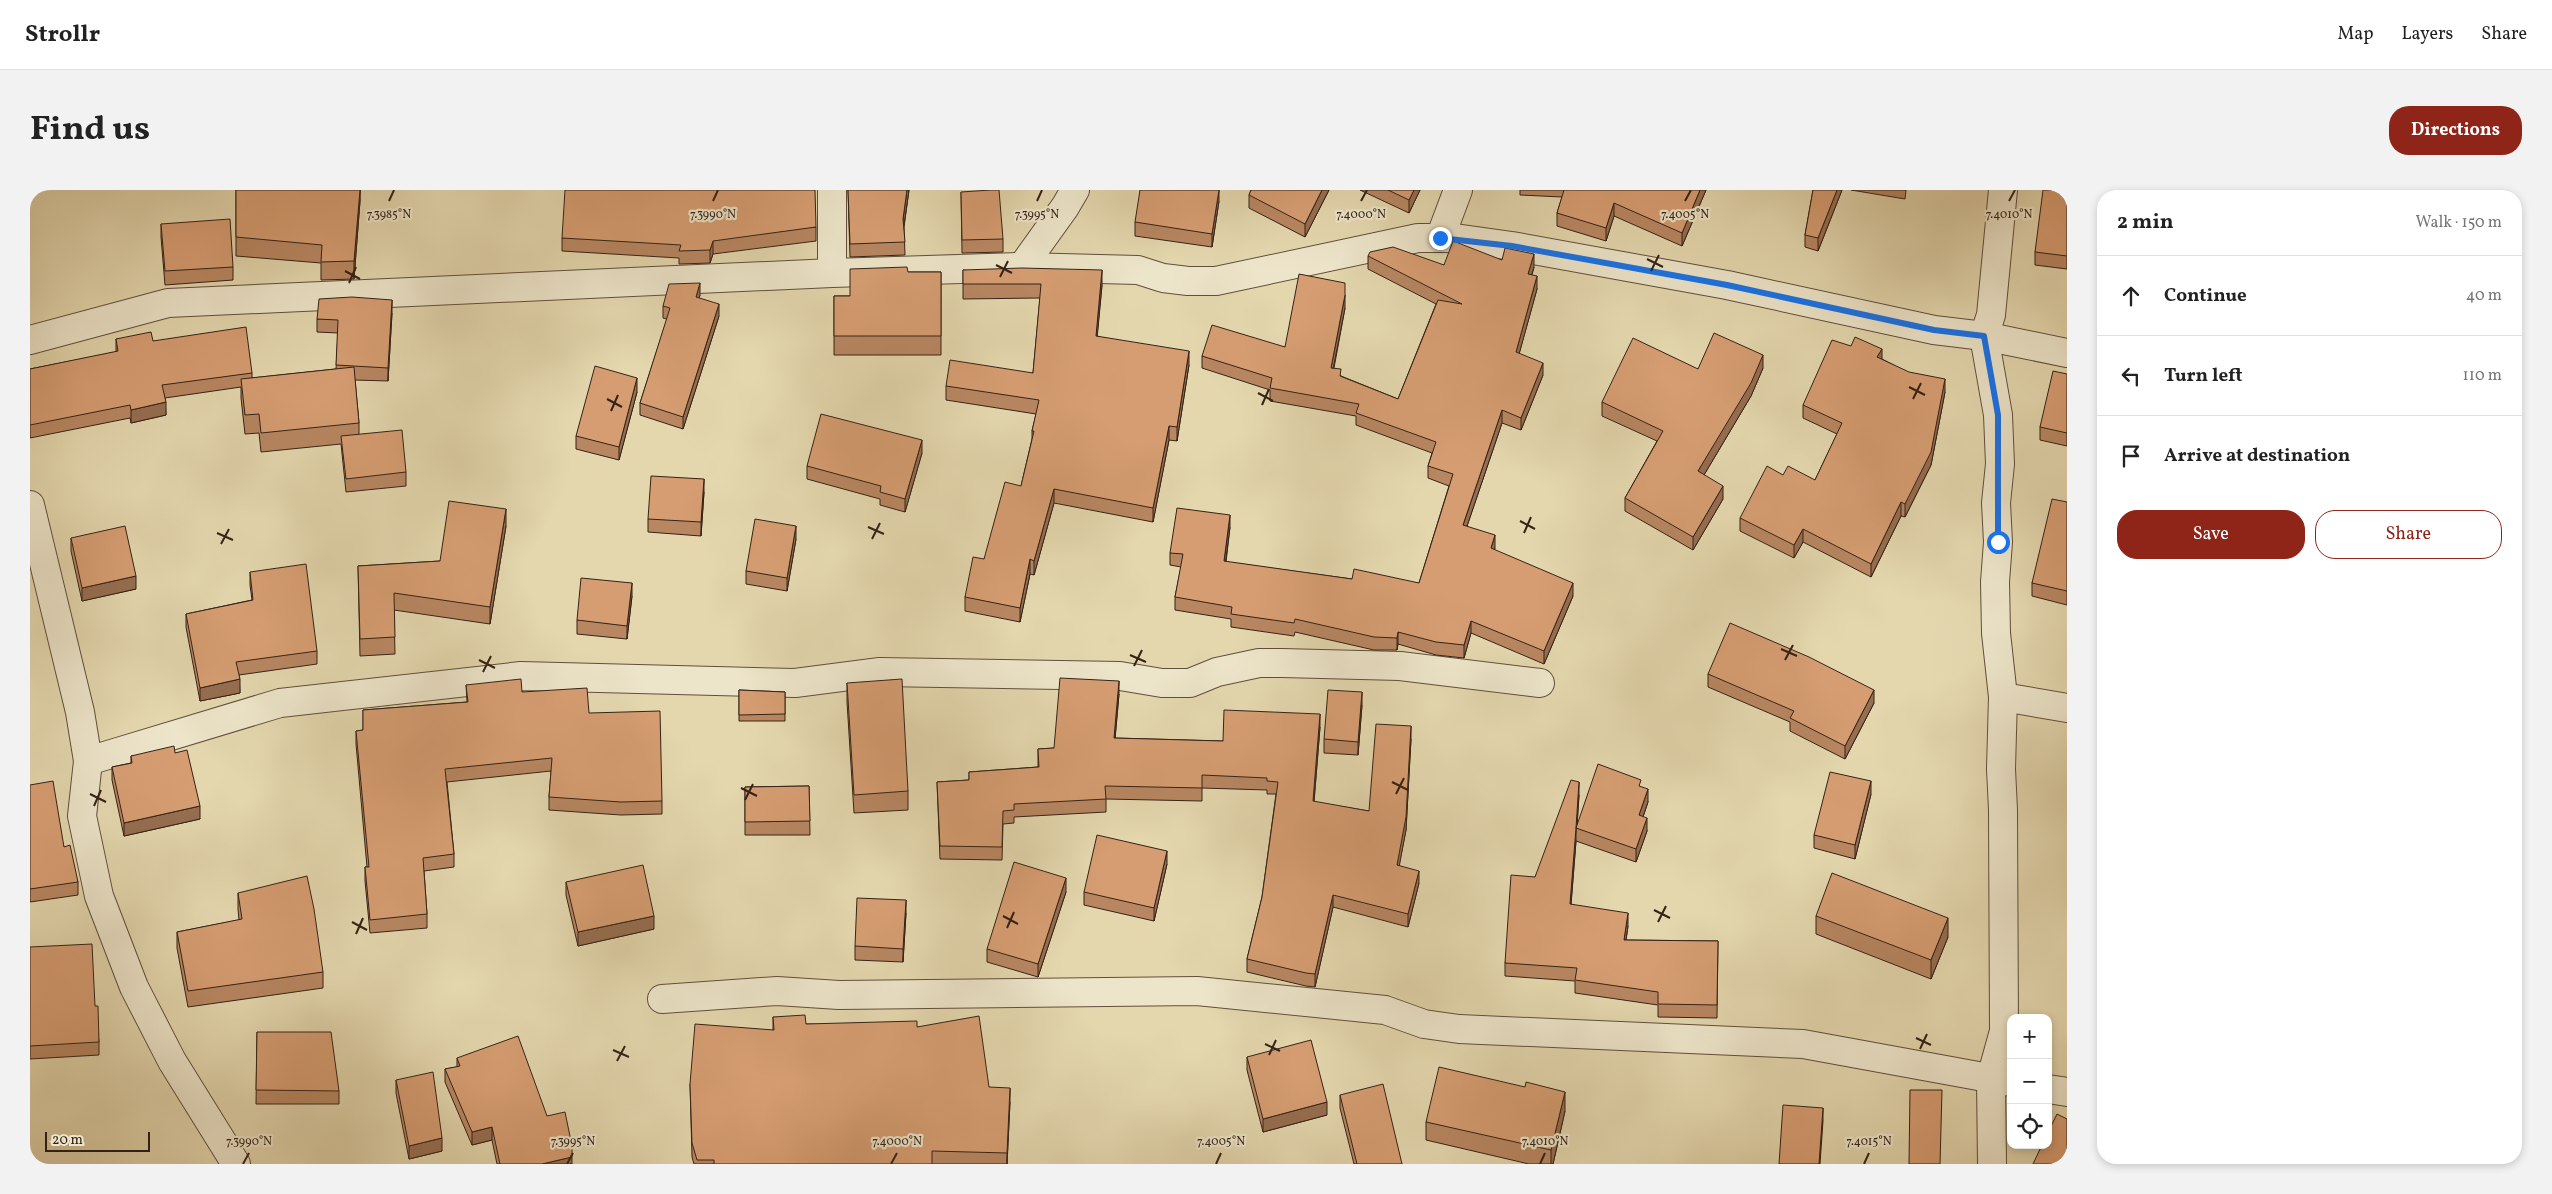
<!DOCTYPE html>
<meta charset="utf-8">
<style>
body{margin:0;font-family:Vollkorn,serif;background:#f2f2f2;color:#222}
.controls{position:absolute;right:15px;bottom:15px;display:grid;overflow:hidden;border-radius:10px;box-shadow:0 2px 8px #0003}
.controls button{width:45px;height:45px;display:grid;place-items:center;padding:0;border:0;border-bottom:1px solid #e0e0e0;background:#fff;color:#222;font:25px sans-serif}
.scale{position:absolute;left:15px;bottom:12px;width:105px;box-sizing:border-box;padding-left:5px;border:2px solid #342216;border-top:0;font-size:14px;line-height:18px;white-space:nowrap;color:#342216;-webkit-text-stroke:4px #ede5ca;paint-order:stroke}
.stop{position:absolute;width:15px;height:15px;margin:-11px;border:4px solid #1a73e8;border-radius:50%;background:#fff}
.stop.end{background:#1a73e8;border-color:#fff;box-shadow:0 1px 5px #0008}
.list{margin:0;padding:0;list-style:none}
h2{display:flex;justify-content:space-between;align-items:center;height:65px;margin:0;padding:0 20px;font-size:21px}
h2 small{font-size:16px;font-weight:400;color:#767676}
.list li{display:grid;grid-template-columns:32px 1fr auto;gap:15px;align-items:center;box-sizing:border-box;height:80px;padding:0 20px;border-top:1px solid #e0e0e0}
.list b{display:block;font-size:19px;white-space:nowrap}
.list em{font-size:16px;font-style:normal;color:#767676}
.actions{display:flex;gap:10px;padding:15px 20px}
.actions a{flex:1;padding:11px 0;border:1px solid #8f2418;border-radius:20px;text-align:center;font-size:18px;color:#8f2418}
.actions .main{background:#8f2418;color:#fff}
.icon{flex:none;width:28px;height:28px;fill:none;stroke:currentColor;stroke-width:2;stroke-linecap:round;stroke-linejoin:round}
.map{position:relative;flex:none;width:2037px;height:974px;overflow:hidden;border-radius:20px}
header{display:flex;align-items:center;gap:30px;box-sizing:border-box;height:70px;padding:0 25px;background:#fff;border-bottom:1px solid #e0e0e0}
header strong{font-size:24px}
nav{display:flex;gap:28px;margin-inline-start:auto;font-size:18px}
.intro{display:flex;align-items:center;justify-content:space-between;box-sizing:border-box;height:120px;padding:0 30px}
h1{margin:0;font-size:35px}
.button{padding:12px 22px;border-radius:20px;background:#8f2418;color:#fff;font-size:18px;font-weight:700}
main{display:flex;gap:30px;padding:0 30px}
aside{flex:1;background:#fff;border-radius:20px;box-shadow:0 2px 8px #0003}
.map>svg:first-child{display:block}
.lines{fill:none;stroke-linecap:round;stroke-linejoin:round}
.minor-casing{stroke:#604f3c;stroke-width:30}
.minor{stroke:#ede5ca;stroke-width:28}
.wall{fill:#b88762;stroke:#342216}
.shaded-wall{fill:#966e50;stroke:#342216}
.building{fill:#d69d72;stroke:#342216}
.route{stroke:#1a73e8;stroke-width:6}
.ticks{fill:none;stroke:#342216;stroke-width:2}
.ticks-label{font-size:12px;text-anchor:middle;fill:#342216;stroke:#ede5ca;stroke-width:4.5;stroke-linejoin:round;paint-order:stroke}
</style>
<header>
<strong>Strollr</strong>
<nav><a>Map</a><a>Layers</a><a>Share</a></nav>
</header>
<div class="intro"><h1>Find us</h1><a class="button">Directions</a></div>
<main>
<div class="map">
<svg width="2037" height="974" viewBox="0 0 2037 974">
<rect width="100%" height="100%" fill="#e4d7ae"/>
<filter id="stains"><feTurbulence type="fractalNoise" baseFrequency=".004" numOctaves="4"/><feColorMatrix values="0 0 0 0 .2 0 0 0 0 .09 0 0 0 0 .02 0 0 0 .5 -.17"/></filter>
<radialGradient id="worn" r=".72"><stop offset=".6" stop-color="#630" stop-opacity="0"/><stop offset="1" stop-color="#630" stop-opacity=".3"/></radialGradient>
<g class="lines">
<g class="minor-casing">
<g id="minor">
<path d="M1410 48 1428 0"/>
<path d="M992 77 1035 17 1045 0"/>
<path d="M802 83V0"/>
<path d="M0 150 138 113 802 83 992 77 1108 80 1133 88 1158 91H1186L1388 48H1425L1482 56 1697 95 1904 140 1954 146 2037 163"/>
<path d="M0 315 50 522 58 571 52 626 69 706 104 797 142 871 206 974"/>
<path d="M1973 507 2037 518"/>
<path d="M58 571 250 513 491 486 765 493 850 482 1090 486 1132 493H1160L1187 482 1229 473H1252L1370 476 1510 493"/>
<path d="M632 809 747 801 809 805 1167 801 1355 820 1394 834 1429 839 1773 854 1981 892"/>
<path d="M2018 899 2037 902"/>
<path d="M1962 974 1961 888 1974 841 1973 620 1971 579 1973 507 1966 443 1965 392 1968 352 1966 313 1970 274 1968 225 1954 146 1961 125 1973 0"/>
</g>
</g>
<use href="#minor" class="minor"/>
</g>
<g class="wall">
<path d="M206 0H330V11L324 89 291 90V73L206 66Z"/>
<path d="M818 0H879L874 37 875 65 820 67Z"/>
<path d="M1221 0H1299L1275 47 1219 18V5Z"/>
<path d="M1330 0H1390L1379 23Z"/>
<path d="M1490 0H1676L1652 56 1584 26 1576 51 1527 36V23L1532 7 1490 5Z"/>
<path d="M1783 0H1812L1788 61 1775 57V45Z"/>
<path d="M1821 0H1876L1875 9Z"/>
<path d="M2037 0V79L2005 75V62Z"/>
<path d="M931 2 973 49V62L932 63Z"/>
<path d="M1189 11 1182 57 1105 46V32Z"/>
<path d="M131 34 203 77V90L135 95 131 47Z"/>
<path d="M786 37V51L683 64 680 73 649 74V68L532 61V48Z"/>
<path d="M1338 66 1414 75 1472 70 1504 77 1502 85 1507 99 1489 164 1513 185 1491 240 1472 233 1437 336 1465 358 1464 360 1543 406 1514 474 1441 443 1434 468 1406 465 1368 454 1367 460H1344L1265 442 1264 446 1201 437V429L1145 420V407L1151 377 1140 375V363L1200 337 1196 372 1322 389 1389 393 1419 296 1398 288V276L1402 263 1326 235V226L1240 211V200L1172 178V166L1255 157 1315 118 1304 178 1311 186 1368 209 1406 114 1338 79Z"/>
<path d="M933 80 1072 95 1067 146 1159 175 1147 251 1139 250 1123 332 1024 313 1004 385 1000 384 990 432 935 421V407L991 296 1002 249V241L1006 224 916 210V196L1003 183 1010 108 933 109Z"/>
<path d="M878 82H911V165H804V106H820Z"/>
<path d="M670 105 669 108 689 126 653 239 610 225V213L637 129 633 128V116Z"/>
<path d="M362 123 358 191 325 190 329 233V245L376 282V296L316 302 311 254 231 262 229 243 215 244 211 208V197L135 208 136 225 101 233 100 228 0 248V179L86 162V149L123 151 222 183V188L306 179 308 143 287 142V129Z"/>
<path d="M1852 169 1915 202 1901 275 1875 327 1871 326 1841 387 1773 352 1764 368 1710 341V328L1785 290 1807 244 1773 228V215Z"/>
<path d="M1733 178 1721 206 1674 285 1693 309 1663 360 1595 321V308L1627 251 1572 226V212L1668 179Z"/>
<path d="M2037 184V256L2010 250V237Z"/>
<path d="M607 202 589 270 546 259V246Z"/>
<path d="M892 263 875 322 850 315V309L777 289V276Z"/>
<path d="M674 302 671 346 618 342V329Z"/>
<path d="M2037 312V415L2002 406V393Z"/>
<path d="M476 336 460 434 364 420 365 464 330 466 328 376 410 371Z"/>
<path d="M41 348 106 399 52 411 41 361Z"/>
<path d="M766 349 757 401 716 394V381Z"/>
<path d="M220 382 287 461V474L209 485 210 503 170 511 156 437V424L222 410 220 395Z"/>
<path d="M602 406 597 449 547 444V430Z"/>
<path d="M1678 484 1844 513 1815 569 1760 541V532L1678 497Z"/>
<path d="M817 493 878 601V620L824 623 817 512Z"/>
<path d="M436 495 492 502 559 523 632 611V624L591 625 519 620V607L521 581 417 592 424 664V677L394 681 397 724V738L340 743 335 691V677H337L326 554V541L333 540V520L437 512Z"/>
<path d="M709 500 755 502V531H709Z"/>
<path d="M1089 504 1085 548 1193 551 1290 537 1284 612 1339 621 1381 549 1376 640 1369 675 1389 693 1378 737 1303 717 1285 797 1276 796 1217 782V769L1232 707 1246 604H1237V600L1172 598V611L1076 609V622L984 627V633L973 634 972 670 910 669 907 592 939 590V582L1008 577V559L1024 558Z"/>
<path d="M1332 515 1328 565 1294 563V549Z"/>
<path d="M145 563 170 629 94 646 82 590V577L101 573V566Z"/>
<path d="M0 595 34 657 48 692V705L0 712Z"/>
<path d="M779 596 780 645H715V597Z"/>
<path d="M1611 597 1618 612 1613 627 1617 641 1606 672 1546 651 1541 714 1598 736 1596 750 1688 751 1687 828 1628 827V815L1545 803V791L1475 786V773L1505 687 1549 605 1547 634Z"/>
<path d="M1841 604 1825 669 1784 658V645Z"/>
<path d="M1137 674 1124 731 1054 715V702Z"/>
<path d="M536 692 624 739 548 756 536 705Z"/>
<path d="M1036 702 1008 787 957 772V759Z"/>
<path d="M208 703 293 782V798L158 817 147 758V742L209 730 208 719Z"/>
<path d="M876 723 873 772 825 770V756Z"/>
<path d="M1786 726 1918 747 1901 789 1786 744Z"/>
<path d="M0 757 65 816 69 852V865L0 869Z"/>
<path d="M743 827 776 834 887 837 959 897 980 912 977 974H664L662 967 660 894 743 840Z"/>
<path d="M227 842 309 901V914H226Z"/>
<path d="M1217 867 1297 925 1233 942 1217 880Z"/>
<path d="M427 868 517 926 542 974H467L462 950 442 955 415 892V879L427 877Z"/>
<path d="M366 890 412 961 379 969 366 903Z"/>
<path d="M1310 905 1372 974H1324L1310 918Z"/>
<path d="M1535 921 1523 974H1499L1396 950V932Z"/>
</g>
<g class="shaded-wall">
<path d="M330 0V11L324 89V71Z"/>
<path d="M877 0H879L873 42V29Z"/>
<path d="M1189 0V11L1182 57V44Z"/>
<path d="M1292 0H1299L1275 47V34Z"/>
<path d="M1384 0H1390L1379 23V10Z"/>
<path d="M1670 0H1676L1652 56V43Z"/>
<path d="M1807 0H1812L1788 61V48Z"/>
<path d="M1584 13V26L1576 51V38Z"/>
<path d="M683 51V64L680 73V60Z"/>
<path d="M1504 64V77L1498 96V84Z"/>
<path d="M1072 80V95L1066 160V146Z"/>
<path d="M1507 86V99L1486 175V162Z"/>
<path d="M670 93V105L666 119V107Z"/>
<path d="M1315 105V118L1301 190V178Z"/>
<path d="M362 110V123L358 191V178Z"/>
<path d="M689 114V126L653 239V227Z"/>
<path d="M1852 159V172L1847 167Z"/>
<path d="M1159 161V175L1147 251V237Z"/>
<path d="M1733 165V178L1721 206 1668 295V281Z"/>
<path d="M1513 173V185L1491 240V228Z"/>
<path d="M607 188V202L589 270V257Z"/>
<path d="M1915 189V202L1901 275 1875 327V314Z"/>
<path d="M136 212V225L101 233V220Z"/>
<path d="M1472 220V233L1433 348V335Z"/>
<path d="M1139 236V250L1123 332V318Z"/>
<path d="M892 250V263L875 322V309Z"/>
<path d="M674 289V302L671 346V332Z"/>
<path d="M1693 296V309L1663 360V347Z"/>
<path d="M1024 299V313L1004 385V371Z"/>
<path d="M1871 312V326L1841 387V374Z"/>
<path d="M476 319V336L460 434V417Z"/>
<path d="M1200 325V337L1194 384V371Z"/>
<path d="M766 336V349L757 401V388Z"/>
<path d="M1773 339V352L1764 368V355Z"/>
<path d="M1465 345V358L1461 371V358Z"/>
<path d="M1000 369V384L990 432V418Z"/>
<path d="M106 386V399L52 411V398Z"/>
<path d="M602 393V406L597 449V436Z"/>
<path d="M1543 393V406L1514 474V461Z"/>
<path d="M1441 431V443L1434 468V455Z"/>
<path d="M1368 442V454L1367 460V448Z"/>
<path d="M210 489V503L170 511V498Z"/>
<path d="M1089 491V504L1084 561V548Z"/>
<path d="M1844 500V513L1815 569V556Z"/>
<path d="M1332 502V515L1328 565V552Z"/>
<path d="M1290 524V537L1283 624V611Z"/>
<path d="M1381 536V549L1376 640 1367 688V675Z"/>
<path d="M1841 591V604L1825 669V655Z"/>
<path d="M1549 592V605L1547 638H1546Z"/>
<path d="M1618 599V612L1609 638V625Z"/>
<path d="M170 616V629L94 646V633Z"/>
<path d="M1617 628V641L1606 672V659Z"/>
<path d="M1546 638V651L1540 727V714Z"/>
<path d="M1137 661V674L1124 731V718Z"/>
<path d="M1389 681V693L1378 737V724Z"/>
<path d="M1036 688V702L1008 787V774Z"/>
<path d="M1303 705V717L1285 797V784Z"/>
<path d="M876 710V723L873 772V759Z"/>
<path d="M1598 723V736L1594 763V750Z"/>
<path d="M624 726V739L548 756V742Z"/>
<path d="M1918 728V747L1901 789V770Z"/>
<path d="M980 898V912L977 974V963Z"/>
<path d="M1535 902V921L1523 974H1521V960Z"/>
<path d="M1297 912V925L1233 942V929Z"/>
<path d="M1793 918V931L1790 974H1789Z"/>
<path d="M462 937V950L442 955V942Z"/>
<path d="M412 948V961L379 969V956Z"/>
<path d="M542 967V974H512Z"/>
</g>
<g class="building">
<path d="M206 0H330L324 71 291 72 292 55 206 47Z"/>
<path d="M535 0H785L786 37 683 51 680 60 649 61 651 55 532 48Z"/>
<path d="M818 0H877L873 29 875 52 820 54Z"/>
<path d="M961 0H969L973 49 932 50 931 2Z"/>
<path d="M1110 0H1189L1182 44 1105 32Z"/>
<path d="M1221 0H1292L1275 34 1219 5Z"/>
<path d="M1358 0H1384L1379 10Z"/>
<path d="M1534 0H1670L1652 43 1584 13 1576 38 1527 23Z"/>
<path d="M1783 0H1807L1788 48 1775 45Z"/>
<path d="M2013 0H2037V66L2005 62Z"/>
<path d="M200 29 203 77 135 81 131 34Z"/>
<path d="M1423 51 1472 70 1475 58 1504 64 1498 84 1507 86 1486 162 1513 173 1491 228 1472 220 1433 335 1465 345 1461 358 1543 393 1514 461 1441 431 1434 455 1406 452 1368 442 1367 448 1344 447 1265 429 1264 433 1201 424 1202 417 1145 407 1153 364 1140 363 1147 318 1200 325 1194 371 1322 389 1324 379 1389 393 1423 284 1398 276 1406 252 1326 223 1329 214 1240 198 1242 188 1172 166 1182 135 1255 157 1269 84 1315 93V105L1301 178 1311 179 1310 186 1368 209 1408 110 1432 114 1338 66 1340 62 1363 57 1414 75Z"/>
<path d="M877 77 878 82H911V146H804V106H820V79Z"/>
<path d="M992 78 1072 80 1066 146 1159 161 1147 237 1139 236 1123 318 1024 299 1004 371 1000 369 990 418 935 407 943 367 954 369 975 292 991 296 1004 241H1002L1009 210 916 196 920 170 1003 183 1011 94H933V80Z"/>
<path d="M670 93 666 107 689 114 653 227 610 213 640 118 633 116 639 94Z"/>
<path d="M322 107 362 110 358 178 306 175 308 130 287 129 289 109Z"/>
<path d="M216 137 222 183 132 195 136 212 101 220 100 215 0 235V179L88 161 86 149 121 142 123 151Z"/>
<path d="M1684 143 1733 165 1721 193 1668 281 1693 296 1663 347 1595 308 1633 241 1572 212 1603 148 1668 179Z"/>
<path d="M1825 147 1852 159 1847 167 1879 182 1915 189 1901 262 1875 314 1871 312 1841 374 1773 339 1764 355 1710 328 1737 276 1753 285 1758 276 1785 290 1812 233 1773 215 1802 150 1821 156Z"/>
<path d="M565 176 607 188 589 257 546 246Z"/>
<path d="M324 177 329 233 231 243 229 224 215 225 211 189Z"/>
<path d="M2023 181 2037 184V243L2010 237Z"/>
<path d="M791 224 892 250 875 309 850 302 851 296 777 276Z"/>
<path d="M372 240 376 282 316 289 311 246Z"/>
<path d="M621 286 674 289 671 332 618 329Z"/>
<path d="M2022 309 2037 312V401L2002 393Z"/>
<path d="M419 311 476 319 460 417 364 403 365 447 330 449 328 376 410 371Z"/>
<path d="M725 329 766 336 757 388 716 381Z"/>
<path d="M95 336 106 386 52 398 41 348Z"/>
<path d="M276 374 287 461 206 472 210 489 170 498 156 424 223 410 220 382Z"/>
<path d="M551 388 602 393 597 436 547 430Z"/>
<path d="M1700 433 1779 467 1844 500 1815 556 1760 528 1764 521 1678 484Z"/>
<path d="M1030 488 1089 491 1084 548 1193 551 1194 520 1290 524 1283 611 1339 621 1346 534 1381 536 1376 627 1367 675 1389 681 1378 724 1303 705 1285 784 1276 783 1217 769 1232 707 1248 592 1237 591V588L1172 585V598L1075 596 1076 609 984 614V620L973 621 972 657 910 656 907 592 939 590V582L1009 577 1008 559 1024 558Z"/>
<path d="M491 489 492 502 557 498 559 523 630 521 632 611 591 612 519 607 522 568 415 579 424 664 393 668 397 724 340 730 335 677H339L326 541 333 540V520L438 512 436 495Z"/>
<path d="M872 489 878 601 824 605 817 493Z"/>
<path d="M709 500 755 502V524L709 525Z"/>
<path d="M1298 500 1332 502 1328 552 1294 549Z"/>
<path d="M144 556 145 563 157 560 170 616 94 633 82 577 102 573 101 566Z"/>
<path d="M1568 574 1611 590 1609 596 1618 599 1609 625 1617 628 1606 659 1546 638 1540 714 1598 723 1594 750 1688 751 1687 815 1628 814V802L1545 790 1547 778 1475 773 1481 685 1505 687 1541 590 1549 592 1546 638Z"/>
<path d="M1800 582 1841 591 1825 655 1784 645Z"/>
<path d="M23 591 34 657 40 655 48 692 0 699V595Z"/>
<path d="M779 596 780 631 715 632V597Z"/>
<path d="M1067 645 1137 661 1124 718 1054 702Z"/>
<path d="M984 672 1036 688 1008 774 957 759Z"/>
<path d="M613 675 624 726 548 742 536 692Z"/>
<path d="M1802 683 1918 728 1901 770 1786 726Z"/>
<path d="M277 686 284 719 293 782 158 801 147 742 212 729 208 703Z"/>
<path d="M827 708 876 710 873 759 825 756Z"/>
<path d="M62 754 65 816H68L69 852 0 856V757Z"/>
<path d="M775 825 776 834 887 831V837L949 826 959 897 980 898 977 963 902 961V974H684V970H667L662 953 660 894 665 834 744 840 743 827Z"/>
<path d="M227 842H301L309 901 226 900Z"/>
<path d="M488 846 517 926 535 922 542 956V967L512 974H470L462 937 442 942 415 879 430 876 427 868Z"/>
<path d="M1281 850 1297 912 1233 929 1217 867Z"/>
<path d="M1409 877 1495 897 1496 892 1535 902 1521 960 1396 932Z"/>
<path d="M403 882 412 948 379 956 366 890Z"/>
<path d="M1353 894 1372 974H1327L1310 905Z"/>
<path d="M1880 900H1912L1910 974H1879Z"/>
<path d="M1753 915 1793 918 1789 974H1749Z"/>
<path d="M2027 924 2037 929V974H2003L2012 955H2018V942Z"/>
</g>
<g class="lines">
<path class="route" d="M1410 48 1482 56 1697 95 1904 140 1954 146 1968 225V352"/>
</g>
<path class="ticks" d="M359 11 364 0M683 11 688 0M1007 11 1012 0M1331 11 1337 0M1655 11 1661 0M1979 11 1985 0M1617 69 1633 77M966 75 982 83M315 81 330 89M1621 81 1629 65M970 87 978 71M319 93 326 77M1879 197 1895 205M1228 203 1243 211M577 209 592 217M1883 209 1891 193M1232 215 1239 199M581 221 588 205M1490 331 1505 339M838 337 854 344M187 343 203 350M1494 343 1501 327M842 349 850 333M191 354 199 339M1751 459 1767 466M1100 465 1116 472M449 470 465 478M1755 470 1763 455M1104 476 1112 460M453 482 461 466M1362 592 1378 600M711 598 727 606M60 604 76 612M1366 604 1374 588M715 610 723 594M64 616 71 600M1624 720 1640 728M973 726 988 734M322 732 337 740M1628 732 1636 716M977 738 984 722M326 744 333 728M1886 848 1901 855M1235 854 1250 861M1890 859 1897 844M583 860 599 867M1239 865 1246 850M587 871 595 856M213 974 219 963M537 974 543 963M861 974 867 963M1186 974 1191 963M1510 974 1515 963M1834 974 1839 963"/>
<g class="ticks-label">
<text x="359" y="28">7.3985°N</text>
<text x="683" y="28">7.3990°N</text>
<text x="1007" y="28">7.3995°N</text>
<text x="1331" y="28">7.4000°N</text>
<text x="1655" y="28">7.4005°N</text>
<text x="1979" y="28">7.4010°N</text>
<text x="219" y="955">7.3990°N</text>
<text x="543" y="955">7.3995°N</text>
<text x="867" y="955">7.4000°N</text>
<text x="1191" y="955">7.4005°N</text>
<text x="1515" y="955">7.4010°N</text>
<text x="1839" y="955">7.4015°N</text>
</g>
<rect width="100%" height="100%" filter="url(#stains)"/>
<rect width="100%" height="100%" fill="url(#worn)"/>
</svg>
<div class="controls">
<button>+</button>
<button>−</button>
<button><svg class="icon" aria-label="locate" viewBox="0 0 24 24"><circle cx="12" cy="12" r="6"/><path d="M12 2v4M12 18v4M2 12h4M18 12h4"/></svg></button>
</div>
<div class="scale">20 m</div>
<div class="stop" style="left:1968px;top:352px"></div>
<div class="stop end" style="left:1410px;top:48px"></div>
</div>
<aside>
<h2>2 min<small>Walk · 150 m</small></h2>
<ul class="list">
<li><svg class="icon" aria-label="ahead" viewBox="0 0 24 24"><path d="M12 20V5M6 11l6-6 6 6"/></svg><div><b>Continue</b></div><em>40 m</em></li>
<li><svg class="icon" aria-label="left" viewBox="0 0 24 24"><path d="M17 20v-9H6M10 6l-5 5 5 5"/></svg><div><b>Turn left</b></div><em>110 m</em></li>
<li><svg class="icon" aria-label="arrive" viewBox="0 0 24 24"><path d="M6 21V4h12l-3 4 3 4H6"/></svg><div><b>Arrive at destination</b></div></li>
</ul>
<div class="actions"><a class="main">Save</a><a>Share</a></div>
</aside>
</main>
